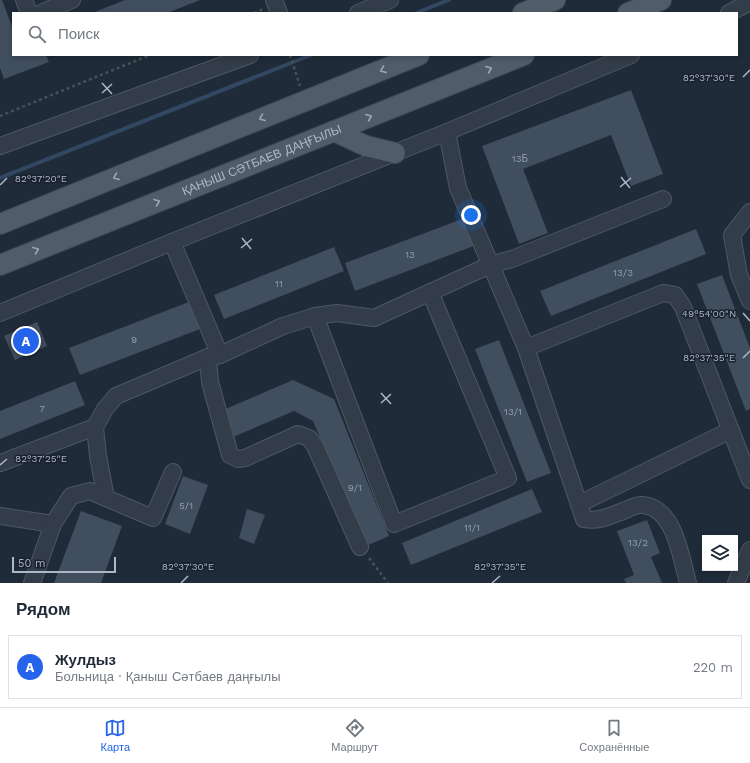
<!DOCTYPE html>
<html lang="ru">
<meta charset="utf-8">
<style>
body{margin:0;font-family:"Work Sans",sans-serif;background:#f6f6f7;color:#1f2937}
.controls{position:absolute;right:12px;bottom:12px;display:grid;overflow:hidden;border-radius:0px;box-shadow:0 2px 6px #0003}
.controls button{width:36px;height:36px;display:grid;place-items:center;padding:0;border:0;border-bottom:1px solid #e0e1e3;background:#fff;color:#1f2937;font:20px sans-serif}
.scale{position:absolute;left:12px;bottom:10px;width:104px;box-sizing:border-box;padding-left:4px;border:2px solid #adb8c6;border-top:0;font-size:11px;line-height:14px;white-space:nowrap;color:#adb8c6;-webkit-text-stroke:3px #19222e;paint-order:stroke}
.you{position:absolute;left:471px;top:215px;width:14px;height:14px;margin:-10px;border:3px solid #fff;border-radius:50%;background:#1a73e8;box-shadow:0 0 0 6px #1a73e833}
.badge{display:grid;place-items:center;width:26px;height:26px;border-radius:50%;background:#2563eb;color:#fff;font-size:13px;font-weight:700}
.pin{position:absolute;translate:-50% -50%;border:2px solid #fff;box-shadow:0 1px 4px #0006}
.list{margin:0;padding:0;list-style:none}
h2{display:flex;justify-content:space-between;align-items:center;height:52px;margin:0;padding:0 16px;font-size:17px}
h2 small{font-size:13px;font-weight:400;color:#747a83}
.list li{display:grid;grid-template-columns:26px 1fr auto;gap:12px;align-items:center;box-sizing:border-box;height:64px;margin:0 8px 8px;padding:0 8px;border:1px solid #e0e1e3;border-radius:0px}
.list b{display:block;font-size:15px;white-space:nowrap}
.list p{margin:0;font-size:13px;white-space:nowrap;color:#747a83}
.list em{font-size:13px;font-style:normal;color:#747a83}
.icon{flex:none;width:22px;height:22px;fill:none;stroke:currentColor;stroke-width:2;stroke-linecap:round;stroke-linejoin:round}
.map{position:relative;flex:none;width:750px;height:583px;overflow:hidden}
.search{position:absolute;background:#fff;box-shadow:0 2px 6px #0003;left:12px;right:12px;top:12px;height:44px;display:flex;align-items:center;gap:10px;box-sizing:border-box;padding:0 14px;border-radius:0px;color:#747a83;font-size:15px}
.sheet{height:124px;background:#fff}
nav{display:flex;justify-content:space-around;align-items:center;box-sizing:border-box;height:56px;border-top:1px solid #e0e1e3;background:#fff;font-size:11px;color:#747a83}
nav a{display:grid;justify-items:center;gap:2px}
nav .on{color:#2563eb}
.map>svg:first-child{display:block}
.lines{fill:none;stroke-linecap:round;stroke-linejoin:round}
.stream{stroke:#324761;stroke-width:4}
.building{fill:#404e5e}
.minor-casing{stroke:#4e5864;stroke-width:18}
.major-casing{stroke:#3d4653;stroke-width:22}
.path{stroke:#3f5557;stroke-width:2.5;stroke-dasharray:3 3;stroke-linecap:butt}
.minor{stroke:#333d49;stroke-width:16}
.major{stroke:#515c6a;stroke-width:20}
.oneway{stroke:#9ba6b4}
.ticks{fill:none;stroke:#adb8c6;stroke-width:1.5}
.labels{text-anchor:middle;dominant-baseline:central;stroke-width:3;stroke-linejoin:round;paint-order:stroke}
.number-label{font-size:10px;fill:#929eac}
.street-label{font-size:12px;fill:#adb8c6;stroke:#19222e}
.ticks-label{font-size:10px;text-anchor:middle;fill:#adb8c6;stroke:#19222e;stroke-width:3;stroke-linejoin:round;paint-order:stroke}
</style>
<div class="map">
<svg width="750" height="583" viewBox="0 0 750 583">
<rect width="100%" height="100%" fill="#1f2b39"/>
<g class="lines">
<g class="stream">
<path d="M416 13 449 0"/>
<path d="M0 178 311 55"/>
</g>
</g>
<g class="building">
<path d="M0 0H2L13 29V55H46L49 62 4 79 0 68Z"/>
<path d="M125 0H200L167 13H92Z"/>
<path d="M631 90 663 174 631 186 611 135 523 169 548 233 519 244 482 146Z"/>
<path d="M465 218 476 245 355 291 345 263Z"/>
<path d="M696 229 706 254 551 316 540 291Z"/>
<path d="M334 247 344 271 224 319 214 295Z"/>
<path d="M722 275 750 348V409L746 411 697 284Z"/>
<path d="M189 302 200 329 80 375 69 348Z"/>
<path d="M37 322 47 346 15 360 4 336Z"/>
<path d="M499 340 551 473 527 482 475 349Z"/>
<path d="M293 380 334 399 389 536 366 546 313 421 294 411 233 437 221 411Z"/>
<path d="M75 381 85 405 0 439V411Z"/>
<path d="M183 476 208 485 190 534 165 524Z"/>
<path d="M532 489 542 512 411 565 402 543Z"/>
<path d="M247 509 265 515 254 544 239 538Z"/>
<path d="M81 511 122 526 101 583H54Z"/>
<path d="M647 520 660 553 651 557 662 583H626L624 579 634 575 617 531Z"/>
</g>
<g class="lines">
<g class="minor-casing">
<g id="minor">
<path d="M24 0 29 13"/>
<path d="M274 0 279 13"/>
<path d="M41 13 72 0"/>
<path d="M358 13 390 0"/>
<path d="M729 13 750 2"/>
<path d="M447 132 458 188 526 348 584 519C598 522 610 516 623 511 628 509 638 504 643 505 675 508 681 558 688 583"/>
<path d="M0 146 250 55"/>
<path d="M750 212 732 235 739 275 750 301"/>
<path d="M172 242 220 355"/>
<path d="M0 313 172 242 447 132 631 55"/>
<path d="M315 316 394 524 508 478 430 292"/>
<path d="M526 348 663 293 675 295 683 307 750 480"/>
<path d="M208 357 210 382 230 455 238 459 245 458 298 434 309 438 315 446 360 547"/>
<path d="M95 427 98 456 106 498 153 518 173 472"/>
<path d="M0 463 95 427 105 409 116 396 208 357 220 355 283 326 315 316 337 313 374 318 490 265 512 259 663 199"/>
<path d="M579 504 731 430"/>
<path d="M0 516 53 524"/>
<path d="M32 583 53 524 71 496 90 491 106 498"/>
<path d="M736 583 750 550"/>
</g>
</g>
<g class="major-casing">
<g id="major">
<path d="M523 13 555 0"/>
<path d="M628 13 661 0"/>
<path d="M334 131 366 146 395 153"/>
<path d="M0 224 419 55"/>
<path id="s1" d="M0 265 524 55"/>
</g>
</g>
<g class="path">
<path d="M254 13 263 9"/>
<path d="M290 55 300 86"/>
<path d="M0 116 150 55"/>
<path d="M369 558 388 583"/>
</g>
<use href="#minor" class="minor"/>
<use href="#major" class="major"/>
</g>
<defs><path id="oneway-chevron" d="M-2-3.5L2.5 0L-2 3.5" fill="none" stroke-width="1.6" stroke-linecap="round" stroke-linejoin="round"/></defs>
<g class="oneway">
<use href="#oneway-chevron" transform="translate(489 69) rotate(-22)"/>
<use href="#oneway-chevron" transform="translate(383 70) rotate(158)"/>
<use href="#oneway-chevron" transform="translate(369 117) rotate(-22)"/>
<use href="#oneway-chevron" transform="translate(262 118) rotate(158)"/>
<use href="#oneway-chevron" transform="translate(116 177) rotate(158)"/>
<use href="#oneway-chevron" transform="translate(157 202) rotate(-22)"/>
<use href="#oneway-chevron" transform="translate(36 250) rotate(-22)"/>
</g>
<path class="ticks" d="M743 77 750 70M102 83 112 94M102 93 112 84M621 177 630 188M0 185 7 178M620 187 631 178M242 238 251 249M241 248 252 239M743 313 750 321M743 358 750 351M381 393 391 404M381 403 391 394M0 465 7 459M181 583 188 576M492 583 500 576"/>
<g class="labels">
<g class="number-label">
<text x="520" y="158">13Б</text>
<text x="410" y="254">13</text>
<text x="623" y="272">13/3</text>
<text x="279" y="283">11</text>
<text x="134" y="339">9</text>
<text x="42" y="408">7</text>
<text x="513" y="411">13/1</text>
<text x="355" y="487">9/1</text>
<text x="186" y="505">5/1</text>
<text x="472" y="527">11/1</text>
<text x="638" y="542">13/2</text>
</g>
<g class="street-label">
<text stroke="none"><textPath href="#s1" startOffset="282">ҚАНЫШ СӘТБАЕВ ДАҢҒЫЛЫ</textPath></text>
</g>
</g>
<g class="ticks-label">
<text x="709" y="81">82°37'30"E</text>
<text x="41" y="182">82°37'20"E</text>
<text x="709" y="317">49°54'00"N</text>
<text x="709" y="361">82°37'35"E</text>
<text x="41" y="462">82°37'25"E</text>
<text x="188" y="570">82°37'30"E</text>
<text x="500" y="570">82°37'35"E</text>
</g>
</svg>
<div class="controls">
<button><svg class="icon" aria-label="layers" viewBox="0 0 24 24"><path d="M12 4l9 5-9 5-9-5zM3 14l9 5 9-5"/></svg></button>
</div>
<div class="scale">50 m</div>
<div class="you"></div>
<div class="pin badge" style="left:26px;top:341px">A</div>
<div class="search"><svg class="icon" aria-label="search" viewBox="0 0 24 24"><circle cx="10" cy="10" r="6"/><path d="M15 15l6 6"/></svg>Поиск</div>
</div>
<section class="sheet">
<h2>Рядом<small></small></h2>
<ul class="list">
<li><span class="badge">A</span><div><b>Жулдыз</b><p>Больница · Қаныш Сәтбаев даңғылы</p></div><em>220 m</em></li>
</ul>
</section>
<nav>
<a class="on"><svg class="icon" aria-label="map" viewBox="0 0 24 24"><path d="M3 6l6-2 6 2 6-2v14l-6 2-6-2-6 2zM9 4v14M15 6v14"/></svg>Карта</a>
<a><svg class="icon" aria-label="directions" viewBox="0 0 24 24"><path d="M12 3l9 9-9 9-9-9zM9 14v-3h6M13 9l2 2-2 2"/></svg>Маршрут</a>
<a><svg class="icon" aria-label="saved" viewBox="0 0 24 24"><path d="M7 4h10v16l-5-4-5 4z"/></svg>Сохранённые</a>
</nav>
